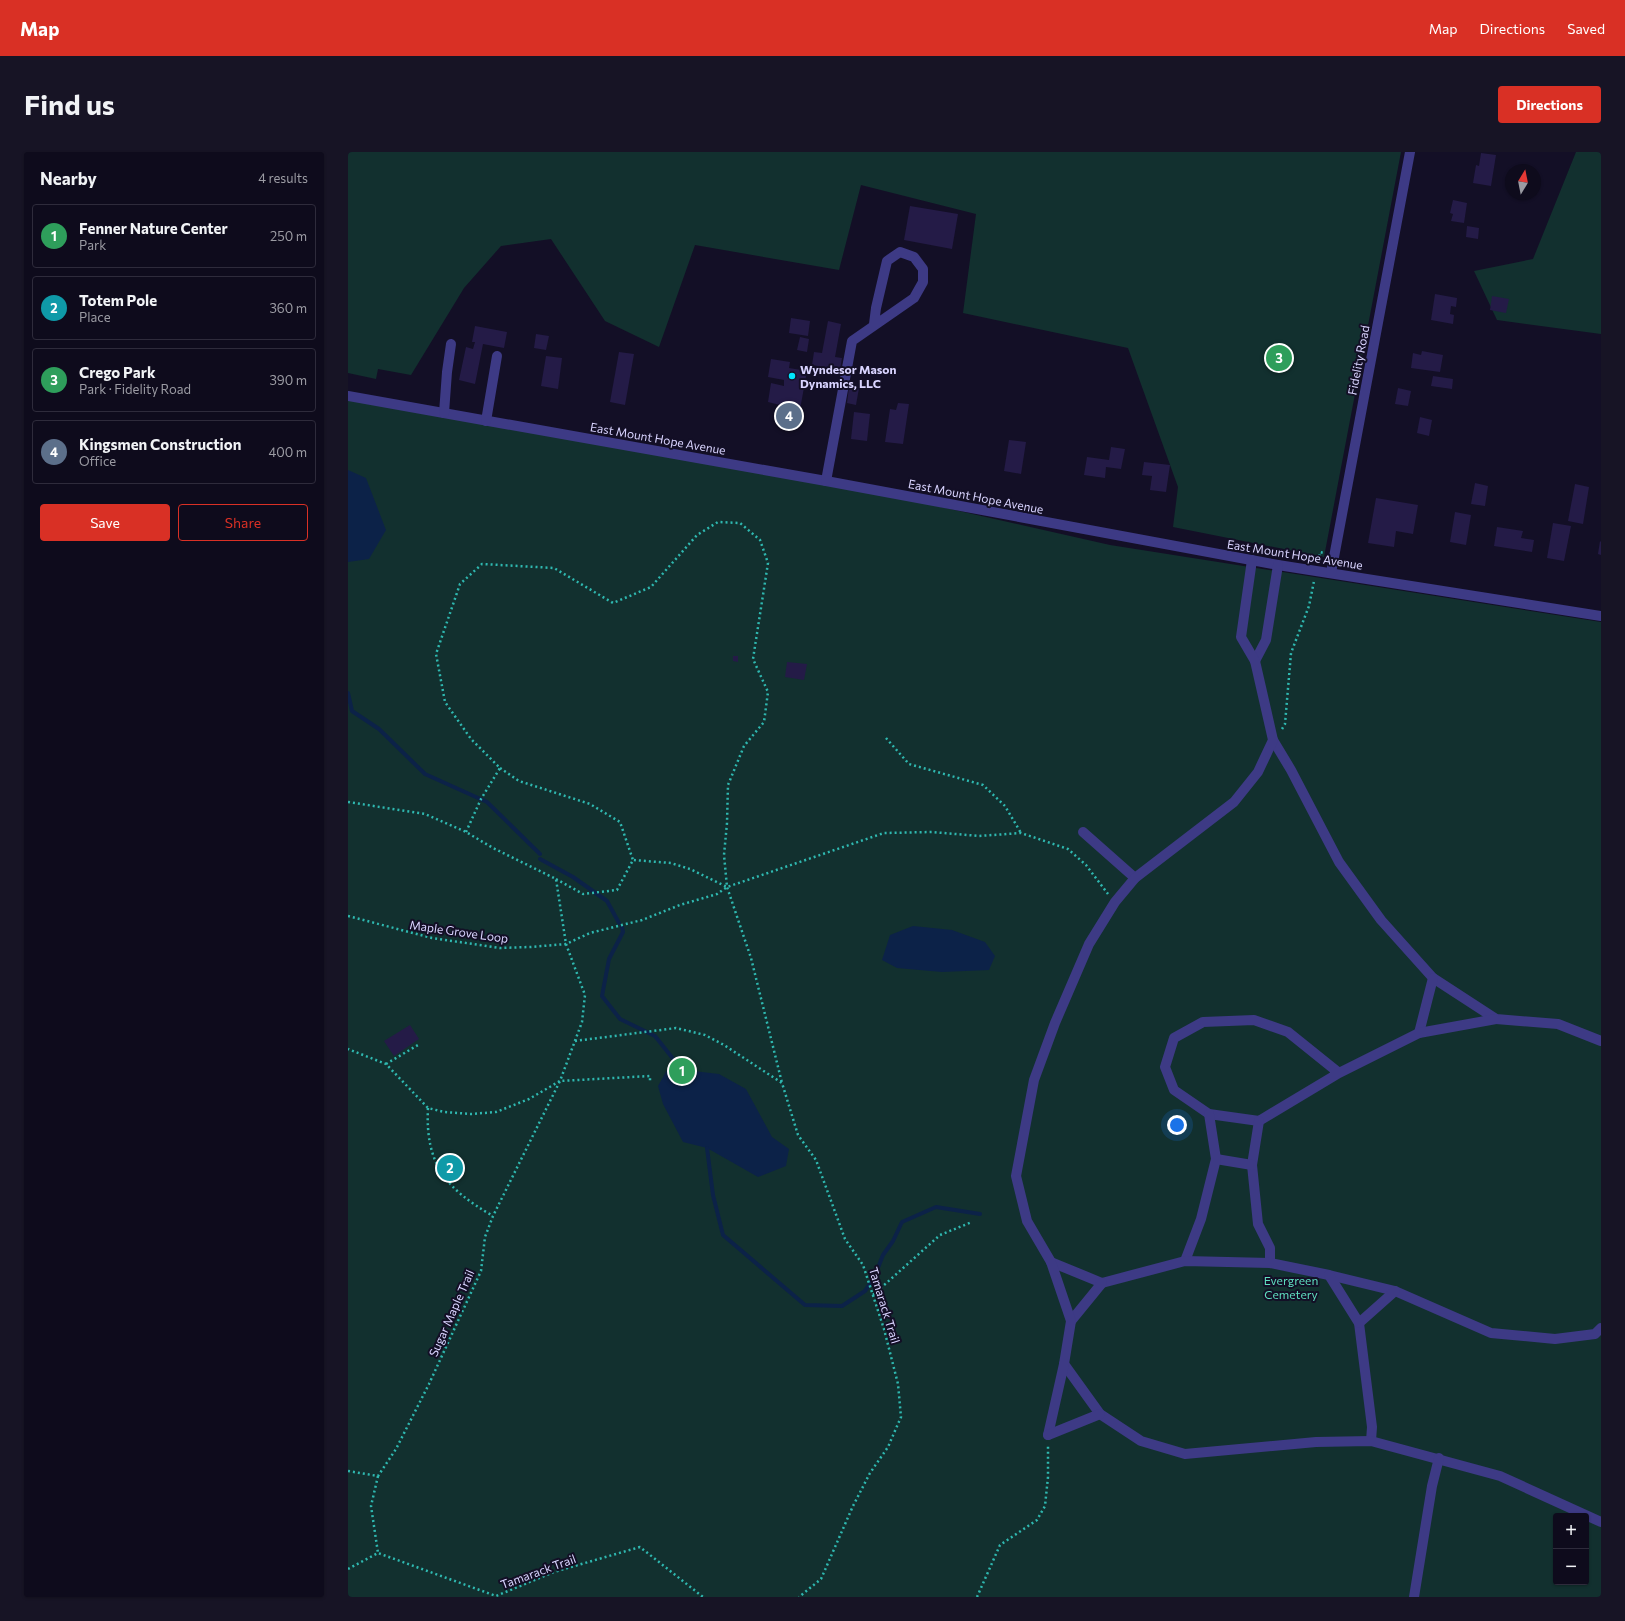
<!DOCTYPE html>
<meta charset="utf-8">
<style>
body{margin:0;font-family:Commissioner,sans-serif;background:#171425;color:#f1f3f6}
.controls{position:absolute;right:12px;bottom:12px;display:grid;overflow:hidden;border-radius:4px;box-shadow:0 1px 3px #0004}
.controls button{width:36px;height:36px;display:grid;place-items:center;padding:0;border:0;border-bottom:1px solid #2e2b3b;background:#0e0b1c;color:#f1f3f6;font:20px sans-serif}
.compass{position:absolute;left:1157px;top:12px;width:36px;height:36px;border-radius:50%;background:#0e0b1c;box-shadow:0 1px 3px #0004;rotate:10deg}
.you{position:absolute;left:829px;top:973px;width:14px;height:14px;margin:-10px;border:3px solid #fff;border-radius:50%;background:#1a73e8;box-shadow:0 0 0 6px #1a73e833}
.badge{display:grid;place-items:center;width:26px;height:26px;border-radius:50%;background:#d93025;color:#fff;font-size:13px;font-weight:700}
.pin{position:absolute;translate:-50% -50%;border:2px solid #fff;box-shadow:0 1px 4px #0006}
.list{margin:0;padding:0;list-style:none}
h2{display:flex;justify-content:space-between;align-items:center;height:52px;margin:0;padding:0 16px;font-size:17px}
h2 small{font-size:13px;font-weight:400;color:#9b9ba3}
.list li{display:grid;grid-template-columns:26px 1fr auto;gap:12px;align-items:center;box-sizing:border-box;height:64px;margin:0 8px 8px;padding:0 8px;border:1px solid #2e2b3b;border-radius:4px}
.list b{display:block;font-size:15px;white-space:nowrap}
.list p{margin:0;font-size:13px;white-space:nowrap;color:#9b9ba3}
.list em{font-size:13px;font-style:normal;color:#9b9ba3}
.actions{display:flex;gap:8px;padding:12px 16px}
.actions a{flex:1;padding:9px 0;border:1px solid #d93025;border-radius:4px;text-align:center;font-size:14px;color:#d93025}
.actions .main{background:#d93025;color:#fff}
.map{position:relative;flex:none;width:1253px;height:1445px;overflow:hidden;border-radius:4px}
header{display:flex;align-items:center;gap:24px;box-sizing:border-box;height:56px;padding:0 20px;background:#d93025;color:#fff}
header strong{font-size:19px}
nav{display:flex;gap:22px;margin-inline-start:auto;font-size:14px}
.intro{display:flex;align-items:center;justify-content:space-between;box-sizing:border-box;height:96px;padding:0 24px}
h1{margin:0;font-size:28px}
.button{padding:10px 18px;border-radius:4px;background:#d93025;color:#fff;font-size:14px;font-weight:700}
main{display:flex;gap:24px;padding:0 24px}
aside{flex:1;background:#0e0b1c;border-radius:4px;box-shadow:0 1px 3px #0004}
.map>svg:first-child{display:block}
.green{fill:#12302f;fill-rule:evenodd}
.water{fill:#0c2248}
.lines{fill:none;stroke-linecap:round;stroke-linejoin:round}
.stream{stroke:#0c2248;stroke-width:4}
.building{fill:#241b47}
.path{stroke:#2fb8b0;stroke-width:2.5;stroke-dasharray:2 3;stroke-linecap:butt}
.minor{stroke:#3d3a85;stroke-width:10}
.poi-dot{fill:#00e5ff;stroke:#130f26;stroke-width:1.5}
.labels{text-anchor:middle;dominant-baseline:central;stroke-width:4;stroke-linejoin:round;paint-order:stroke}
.street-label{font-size:12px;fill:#d9d4ff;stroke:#130f26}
.poi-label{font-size:12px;font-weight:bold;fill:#d9d4ff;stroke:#130f26;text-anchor:start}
.park-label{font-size:12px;fill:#5fe0c0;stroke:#130f26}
</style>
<header>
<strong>Map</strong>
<nav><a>Map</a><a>Directions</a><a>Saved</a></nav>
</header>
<div class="intro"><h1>Find us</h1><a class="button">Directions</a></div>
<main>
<aside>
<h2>Nearby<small>4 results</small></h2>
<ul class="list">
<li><span class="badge" style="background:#2e9e5b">1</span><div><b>Fenner Nature Center</b><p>Park</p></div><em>250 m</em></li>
<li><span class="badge" style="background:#0f9aa8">2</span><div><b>Totem Pole</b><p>Place</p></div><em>360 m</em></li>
<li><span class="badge" style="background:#2e9e5b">3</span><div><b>Crego Park</b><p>Park · Fidelity Road</p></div><em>390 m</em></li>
<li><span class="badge" style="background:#5c6f8a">4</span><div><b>Kingsmen Construction</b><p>Office</p></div><em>400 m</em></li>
</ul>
<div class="actions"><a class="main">Save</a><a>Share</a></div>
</aside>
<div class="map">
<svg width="1253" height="1445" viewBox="0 0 1253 1445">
<rect width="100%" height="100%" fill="#130f26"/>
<g class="green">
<path d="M0 0H1053L976 405 825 375 830 335 780 196 615 161 628 62 513 33 491 118 347 93 311 195 257 169 203 87 153 94 116 136 63 223 30 217 28 227 0 221Z"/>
<path d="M1228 0H1253V182L1149 168 1126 119 1185 107Z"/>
<path d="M0 245 478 329 762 393 1253 470V1445H0ZM1208 1364H1238V1430H1208Z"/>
</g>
<g class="water">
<path d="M0 318 18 326 38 378 21 407 0 410Z"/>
<path d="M565 774 604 778 637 790 647 804 641 818 594 820 549 816 534 808 542 783Z"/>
<path d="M320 916 371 922 398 937 424 985 441 997 438 1014 410 1025 359 996 335 990 315 952 310 934Z"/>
</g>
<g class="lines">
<g class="stream">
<path d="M0 541 4 559 31 577 77 622 139 650 192 702"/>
<path d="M192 707 225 725 259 749 271 771"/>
<path d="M274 775 275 780 261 807 254 844 272 867 307 884 334 918"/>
<path d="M359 996 365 1043 375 1083 457 1153 494 1154 517 1139 526 1126 535 1103 545 1089 554 1070 588 1055 632 1062"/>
</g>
</g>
<g class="building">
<path d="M1133 1 1148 3 1143 34 1125 31 1128 13 1131 14Z"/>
<path d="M1105 48 1119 51 1116 71 1103 69 1105 62 1102 61Z"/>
<path d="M562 54 610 62 604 97 556 88Z"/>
<path d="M1119 74 1131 76 1130 87 1118 85Z"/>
<path d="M1087 142 1109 146 1108 155 1103 154 1102 162 1106 163 1105 172 1083 168Z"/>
<path d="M1144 144 1161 147 1158 161 1142 158Z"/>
<path d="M443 166 462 169 460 184 441 181Z"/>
<path d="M480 169 493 172 487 205 494 206 492 218 464 213 466 200 474 201Z"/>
<path d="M127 174 159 180 156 196 135 192 127 232 111 228 118 195 125 197 127 190H124Z"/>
<path d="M188 182 201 184 198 198 186 196Z"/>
<path d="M452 185 461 187 459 200 449 198Z"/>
<path d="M1074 199 1095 203 1092 220 1063 216 1065 201 1073 203Z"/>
<path d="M271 200 286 202 277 253 262 250Z"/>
<path d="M198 204 214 206 210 237 193 234Z"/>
<path d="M423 207 442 210 441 216 459 219 449 274 429 270 432 253 420 250 423 231 436 234V228L420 225Z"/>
<path d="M1085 224 1105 227 1104 237 1083 234Z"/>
<path d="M501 235 511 236 508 253 499 251Z"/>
<path d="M1050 236 1063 239 1060 254 1047 252Z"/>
<path d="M550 251 561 252 555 292 537 290 542 257 548 258Z"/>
<path d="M506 260 522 262 519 289 503 287Z"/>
<path d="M1072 265 1084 268 1081 284 1069 281Z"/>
<path d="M661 288 678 290 673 322 656 319Z"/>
<path d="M763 295 777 297 773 317 758 315 757 326 736 323 739 305 761 308Z"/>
<path d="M796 310 822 313 818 340 802 338 804 324 794 323Z"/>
<path d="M1127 331 1140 334 1137 354 1123 352Z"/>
<path d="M1227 332 1241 335 1235 372 1220 369Z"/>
<path d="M1028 346 1070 353 1065 382 1048 379 1046 395 1020 391Z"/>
<path d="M1107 360 1123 363 1118 393 1102 390Z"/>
<path d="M1205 371 1223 374 1216 409 1199 406Z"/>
<path d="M1149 375 1175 379 1173 386 1186 388 1184 400 1146 394Z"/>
<path d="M1252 389 1253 390V403L1250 402Z"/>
<path d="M385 504H390V510L385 509Z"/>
<path d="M439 510 459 512 456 528 437 525Z"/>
<path d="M62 873 71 887 46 904 36 889Z"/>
</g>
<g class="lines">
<g class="path">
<path d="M970 409 972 400 976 401"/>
<path d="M934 577 937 572 943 501 961 454 966 429"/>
<path d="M538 586 561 612 635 633 657 654 673 681"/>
<path d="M152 616 171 629 242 652 272 670 285 708"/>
<path d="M0 650 77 662 118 680 145 696 208 727 218 792 237 843 234 870 212 929 181 947 148 960 123 962 96 960 80 956 38 912 0 897"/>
<path d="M118 680 133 647 152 616 123 587 97 550 88 502 112 432 134 412 206 416 265 451 303 435 349 383 370 370 392 371 412 388 420 411 405 507 420 540 416 570 396 594 380 633 379 671 376 703 379 735 403 806 434 931"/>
<path d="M208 727 235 742 269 738 285 708 323 711 342 717 379 735"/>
<path d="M0 764 84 786 152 796 182 795 218 792 242 781 294 768 332 753 369 742 379 735 536 681 584 680 631 684 673 681 720 697 738 713 760 742"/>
<path d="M227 889 328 876 357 883 376 893 434 931 450 983 468 1008 497 1087 515 1113 536 1177 550 1232 553 1265 540 1295 522 1321 505 1354 473 1427 451 1445"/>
<path d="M38 912 70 893"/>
<path d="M80 956C77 1012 98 1037 145 1064"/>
<path d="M525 1143 592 1083 624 1070"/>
<path d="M0 1319 30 1324 48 1297 81 1232 133 1119 137 1085 145 1064 212 929 302 924V931"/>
<path d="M30 1324 23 1354 30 1401"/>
<path d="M0 1417 30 1401 148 1444 206 1420 292 1395 355 1445"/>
<path d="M629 1445 652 1393 689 1368 697 1354 700 1325V1293"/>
</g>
<g class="minor">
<path d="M0 244 478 329 930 413 1253 464"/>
<path d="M96 261 99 220 103 192"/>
<path d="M138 269 149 204"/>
<path d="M478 329 504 189 566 146 575 130V117L566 105 552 100 539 109 528 156 526 172"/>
<path d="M983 421 1062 0"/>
<path d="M907 509 918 488 930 413"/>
<path d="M925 588 943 618 991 710 1033 768 1085 826 1148 867 1210 872 1253 889"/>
<path d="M735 680 787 726"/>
<path d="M1071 881 1085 826"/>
<path d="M991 921 911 969 861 962 826 938 817 915 826 886 855 870 906 868 940 880 991 921 1071 881 1148 867"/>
<path d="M911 969 904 1013 910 1072 922 1096V1111"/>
<path d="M868 1007 904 1013"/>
<path d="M837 1109 853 1067 868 1007 861 962"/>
<path d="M703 1110 754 1131 837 1109 922 1111 981 1123 1047 1139 1143 1181 1207 1187 1247 1182 1253 1176"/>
<path d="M981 1123 1011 1171 1024 1275 1023 1289"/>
<path d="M723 1169 754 1131"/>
<path d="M1011 1171 1047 1139"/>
<path d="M716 1212 752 1262 793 1289 837 1302 968 1290 1023 1289 1152 1324 1253 1370"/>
<path d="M700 1283 716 1212 723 1169 703 1110 679 1069 668 1024 686 928 707 871 741 792 767 750 787 726 886 650 910 620 925 588 907 509 893 485 904 408"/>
<path d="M700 1283 752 1262"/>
<path d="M1066 1445 1084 1334 1091 1306"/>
</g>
</g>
<circle class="poi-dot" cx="444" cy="224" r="4"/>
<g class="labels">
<g class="street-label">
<text transform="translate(1010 208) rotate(-79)">Fidelity Road</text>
<text transform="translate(310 286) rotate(10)">East Mount Hope Avenue</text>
<text transform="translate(628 344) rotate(11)">East Mount Hope Avenue</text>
<text transform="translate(947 402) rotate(9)">East Mount Hope Avenue</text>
<text transform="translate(111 779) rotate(8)">Maple Grove Loop</text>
<text transform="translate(537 1153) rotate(73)">Tamarack Trail</text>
<text transform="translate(103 1161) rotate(-66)">Sugar Maple Trail</text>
<text transform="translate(190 1419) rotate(-20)">Tamarack Trail</text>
</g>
<g class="poi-label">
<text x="452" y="217">Wyndesor Mason<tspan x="452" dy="14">Dynamics, LLC</tspan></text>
</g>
<g class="park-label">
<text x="943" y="1128">Evergreen<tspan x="943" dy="14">Cemetery</tspan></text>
</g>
</g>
</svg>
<div class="controls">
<button>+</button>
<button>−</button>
</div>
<svg class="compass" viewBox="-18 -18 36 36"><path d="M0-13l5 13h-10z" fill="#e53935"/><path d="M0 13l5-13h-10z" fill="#9b9ba3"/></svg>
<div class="you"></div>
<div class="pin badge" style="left:334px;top:919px;background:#2e9e5b">1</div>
<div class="pin badge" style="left:102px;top:1016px;background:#0f9aa8">2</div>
<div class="pin badge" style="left:931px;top:206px;background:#2e9e5b">3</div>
<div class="pin badge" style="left:441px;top:264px;background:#5c6f8a">4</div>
</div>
</main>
